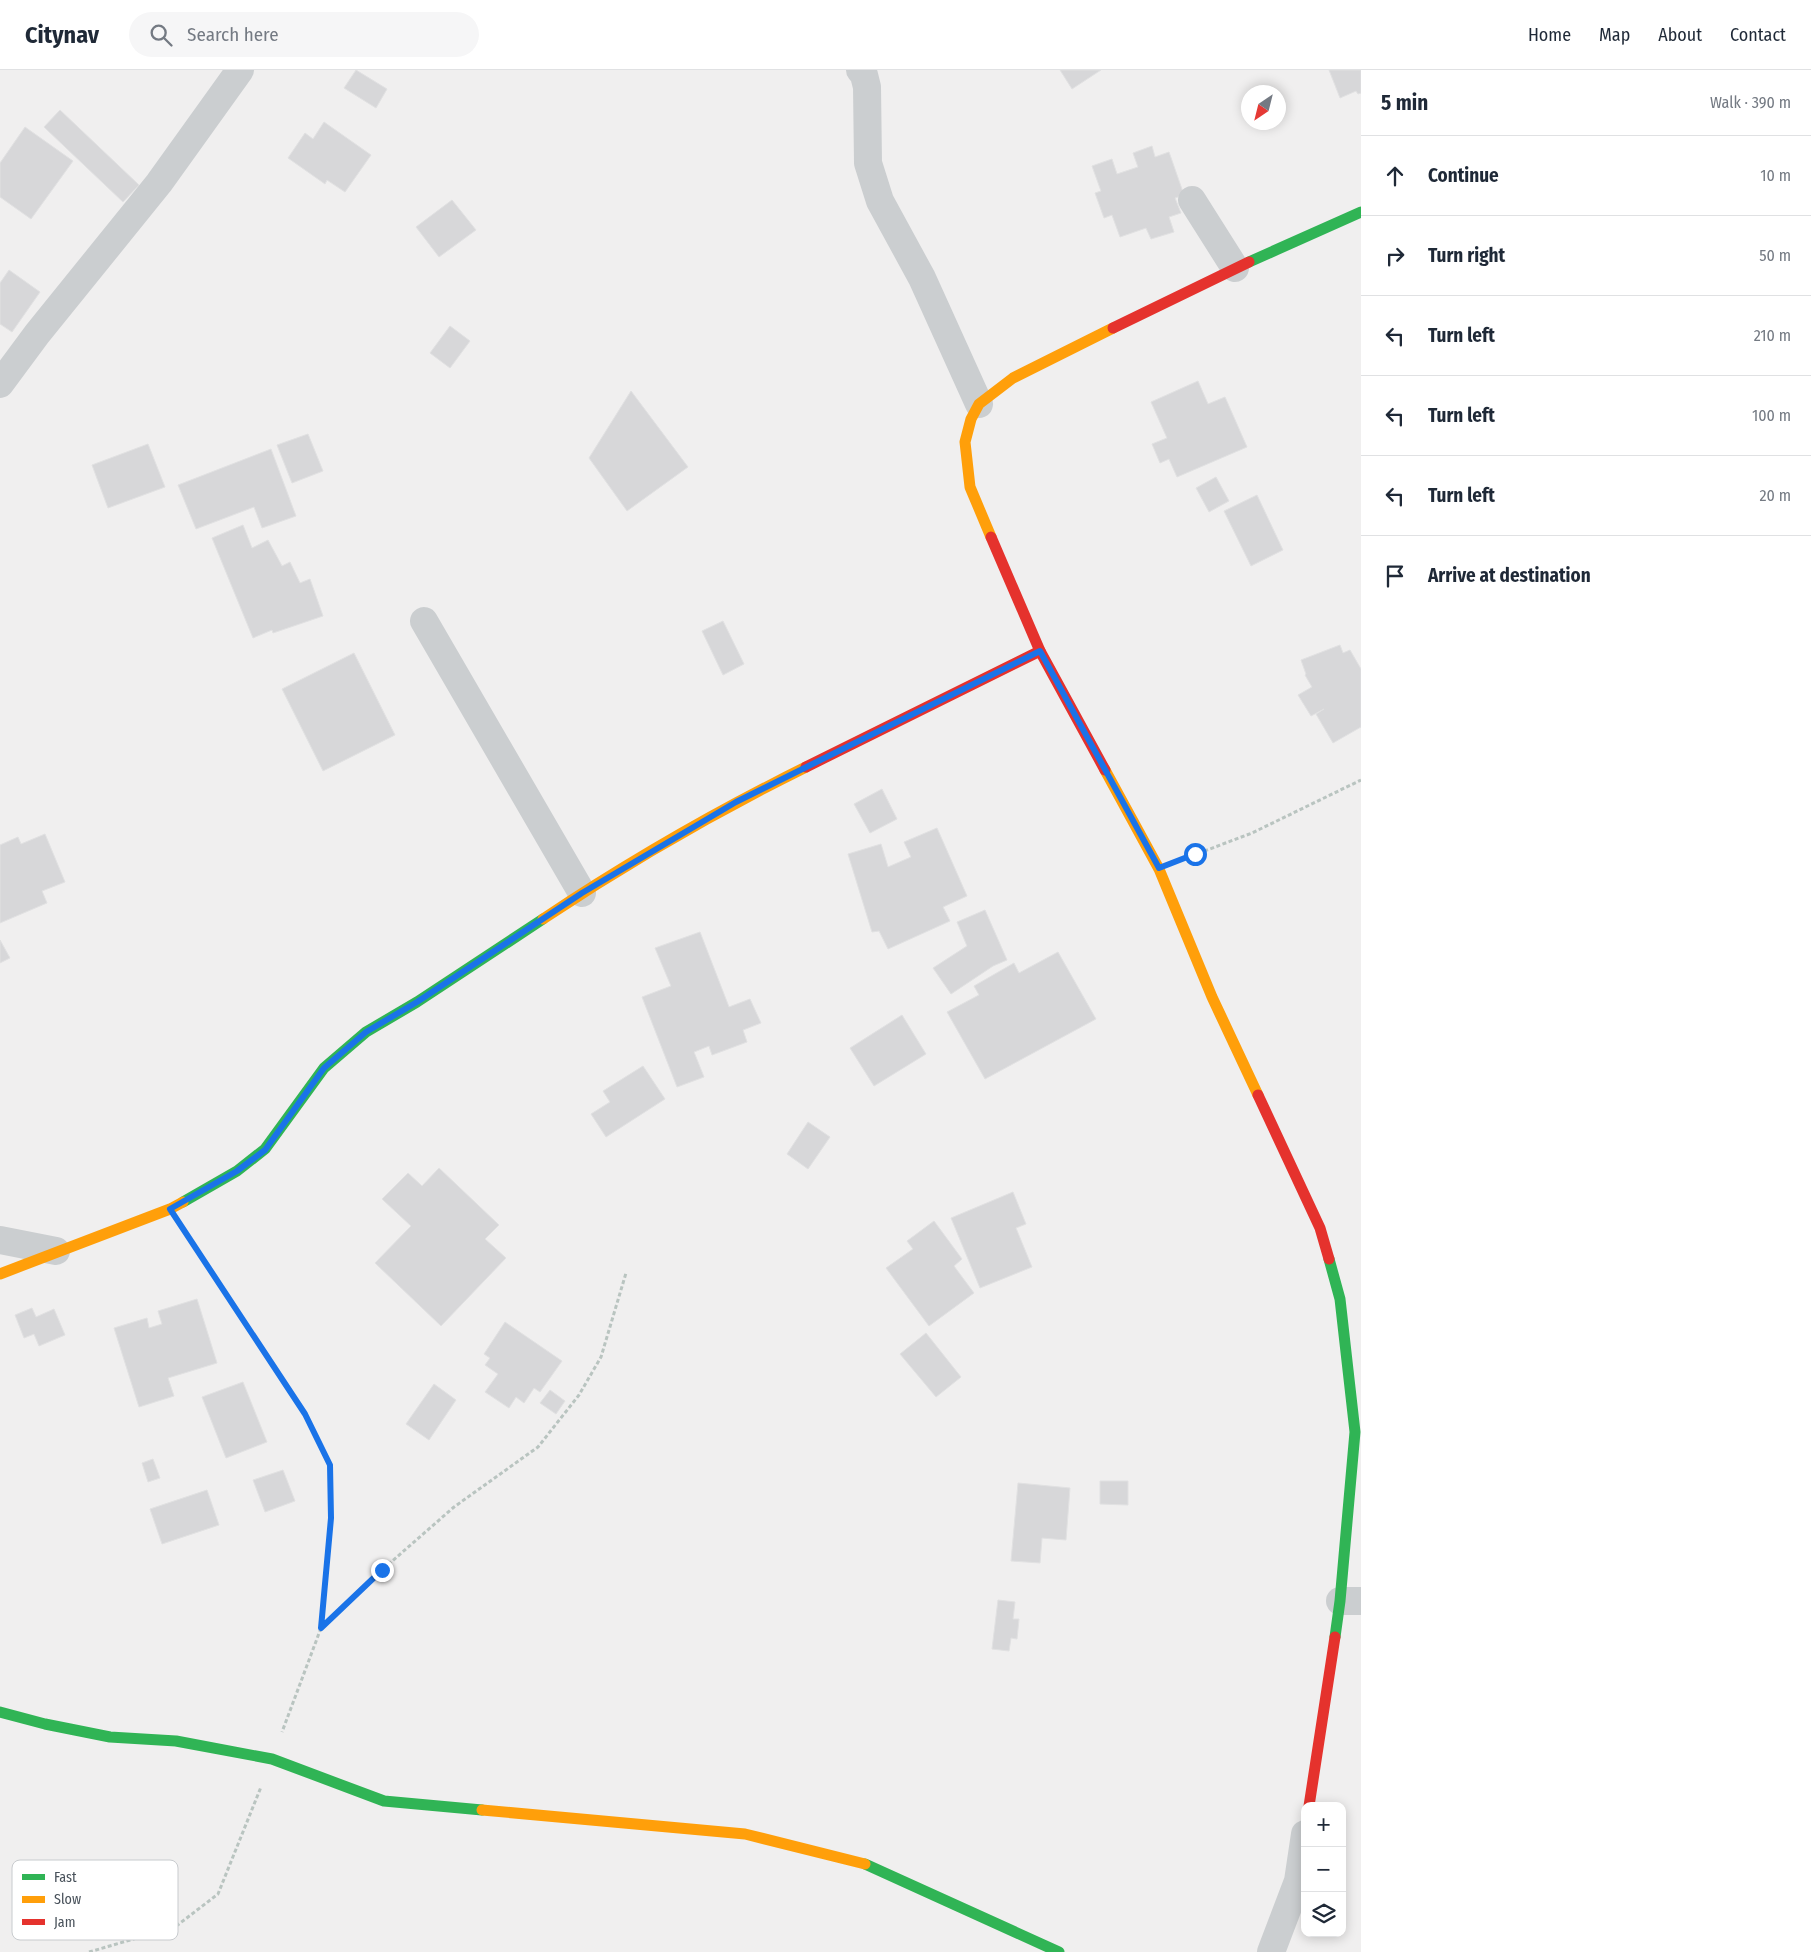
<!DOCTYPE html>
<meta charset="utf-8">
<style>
body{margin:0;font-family:"Fira Sans Condensed",sans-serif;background:#f6f6f7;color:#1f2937}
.controls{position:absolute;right:15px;bottom:15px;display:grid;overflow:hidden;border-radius:10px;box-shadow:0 2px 12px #0003}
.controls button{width:45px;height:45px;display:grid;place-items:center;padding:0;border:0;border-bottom:1px solid #e0e1e3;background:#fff;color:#1f2937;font:25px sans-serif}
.compass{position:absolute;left:1241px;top:15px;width:45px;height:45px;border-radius:50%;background:#fff;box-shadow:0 2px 12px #0003;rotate:215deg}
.stop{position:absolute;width:15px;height:15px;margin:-11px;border:4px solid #1a73e8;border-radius:50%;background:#fff}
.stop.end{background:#1a73e8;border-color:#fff;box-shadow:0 1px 5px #0008}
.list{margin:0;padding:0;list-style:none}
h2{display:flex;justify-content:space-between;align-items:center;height:65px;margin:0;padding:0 20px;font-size:21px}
h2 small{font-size:16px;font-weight:400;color:#747a83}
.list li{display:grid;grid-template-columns:32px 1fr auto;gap:15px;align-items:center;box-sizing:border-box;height:80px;padding:0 20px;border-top:1px solid #e0e1e3}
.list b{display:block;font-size:19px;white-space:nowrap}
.list em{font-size:16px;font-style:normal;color:#747a83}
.icon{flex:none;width:28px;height:28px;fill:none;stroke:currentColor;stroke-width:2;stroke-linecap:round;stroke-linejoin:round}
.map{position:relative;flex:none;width:1361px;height:1882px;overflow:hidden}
header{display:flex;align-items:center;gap:30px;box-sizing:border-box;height:70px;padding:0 25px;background:#fff;border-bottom:1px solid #e0e1e3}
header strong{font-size:24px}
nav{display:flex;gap:28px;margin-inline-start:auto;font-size:18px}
.search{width:350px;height:45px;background:#f6f6f7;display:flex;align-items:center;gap:12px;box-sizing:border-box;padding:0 18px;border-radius:28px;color:#747a83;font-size:19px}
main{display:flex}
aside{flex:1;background:#fff}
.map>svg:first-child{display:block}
.building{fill:#d7d7d9;stroke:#e1e1e2}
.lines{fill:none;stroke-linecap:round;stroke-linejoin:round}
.path{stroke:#b9c4c0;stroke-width:3;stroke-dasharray:4 2.5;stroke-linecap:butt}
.street{stroke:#cbced0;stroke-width:28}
.fast{stroke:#30b455;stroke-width:11}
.slow{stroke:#ff9f0a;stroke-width:11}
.jam{stroke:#e5322d;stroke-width:11}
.route{stroke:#1a73e8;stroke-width:6}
.key{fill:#fff;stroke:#c8cbce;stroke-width:1}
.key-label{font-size:14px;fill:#48515a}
</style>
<header>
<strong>Citynav</strong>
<div class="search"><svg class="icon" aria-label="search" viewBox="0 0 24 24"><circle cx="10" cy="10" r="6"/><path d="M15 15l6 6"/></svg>Search here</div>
<nav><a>Home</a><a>Map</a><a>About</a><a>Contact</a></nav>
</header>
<main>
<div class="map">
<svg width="1361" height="1882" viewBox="0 0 1361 1882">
<rect width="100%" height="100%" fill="#f0efef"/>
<g class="building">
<path d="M356 0 387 19 376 38 344 18Z"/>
<path d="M1060 0H1101L1072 19Z"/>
<path d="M1329 0H1361V23L1358 24 1356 21 1340 28Z"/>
<path d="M60 40 139 115 123 132 44 57Z"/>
<path d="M324 52 371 85 345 122 327 110 325 114 288 88 305 63 313 69Z"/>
<path d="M25 57 73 91 31 149 0 127V93Z"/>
<path d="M1152 76 1155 87 1169 82 1184 125 1175 128 1181 143 1169 147 1174 162 1151 169 1146 158 1120 167 1112 145 1104 148 1095 123 1101 121 1092 96 1112 89 1117 104 1138 97 1133 83Z"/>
<path d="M452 130 476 160 439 187 416 157Z"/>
<path d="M9 200 40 222 12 262 0 254V213Z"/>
<path d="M450 256 470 271 450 298 430 283Z"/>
<path d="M1198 311 1208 334 1225 327 1247 377 1177 407 1169 389 1160 393 1152 374 1167 368 1151 332Z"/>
<path d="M631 321 688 397 627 441 589 388Z"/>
<path d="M308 364 323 401 292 413 277 375Z"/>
<path d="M148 374 165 417 108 438 92 395Z"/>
<path d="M271 379 296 446 262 458 254 437 196 459 178 415Z"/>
<path d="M1216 407 1229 431 1209 442 1196 418Z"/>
<path d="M1257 425 1283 480 1251 496 1224 441Z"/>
<path d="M243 455 252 478 268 470 282 496 290 492 300 513 310 509 323 546 273 563 272 560 253 568 212 468Z"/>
<path d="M723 551 744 594 723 605 702 561Z"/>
<path d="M1340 575 1343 583 1350 580 1361 599V657L1333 673 1316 644 1324 639 1311 646 1298 625 1312 617 1305 605 1306 604 1301 590Z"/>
<path d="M354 583 395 665 323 701 282 619Z"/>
<path d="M882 719 897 749 870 763 854 734Z"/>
<path d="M937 758 967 826 943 837 950 851 888 879 879 861 872 862 848 784 881 774 888 797 911 787 904 772Z"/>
<path d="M45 764 65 812 42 821 47 833 0 853V775L18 767 21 774Z"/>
<path d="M985 840 1007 890 993 896 951 924 933 898 967 876 957 852Z"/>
<path d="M700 862 729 937 750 929 761 953 743 960 747 972 712 985 709 976 694 982 704 1007 677 1017 642 927 671 916 655 878Z"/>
<path d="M0 870 10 888 0 893Z"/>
<path d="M1058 882 1096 949 985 1009 947 942 979 925 974 916 1014 893 1019 903Z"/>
<path d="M902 945 926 984 874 1016 850 978Z"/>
<path d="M643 996 665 1029 606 1067 591 1044 610 1032 603 1021Z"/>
<path d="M808 1052 830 1067 808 1099 787 1084Z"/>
<path d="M439 1098 499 1155 485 1169 506 1188 441 1256 375 1193 411 1156 382 1129 408 1103 422 1116Z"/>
<path d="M1013 1122 1026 1154 1016 1158 1032 1197 980 1218 951 1148Z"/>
<path d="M934 1151 962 1189 954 1196 974 1223 929 1256 886 1198 913 1179 907 1171Z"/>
<path d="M197 1229 217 1293 168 1308 174 1326 139 1337 114 1258 147 1248 149 1258 162 1254 158 1241Z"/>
<path d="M32 1238 36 1247 54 1239 65 1265 39 1276 34 1264 24 1268 15 1245Z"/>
<path d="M505 1252 562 1291 540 1322 534 1318 524 1333 516 1327 509 1338 485 1322 498 1304 485 1295 490 1288 484 1284Z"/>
<path d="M926 1263 961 1307 936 1327 900 1284Z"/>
<path d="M243 1312 267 1372 226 1388 202 1327Z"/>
<path d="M434 1314 456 1330 429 1370 406 1354Z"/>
<path d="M550 1320 565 1331 556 1344 540 1333Z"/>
<path d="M153 1389 160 1408 148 1412 142 1393Z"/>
<path d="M283 1400 295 1431 265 1442 253 1410Z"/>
<path d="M1100 1411H1128V1435L1100 1434Z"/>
<path d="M1018 1413 1070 1418 1066 1470 1042 1468 1040 1493 1011 1491Z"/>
<path d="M207 1420 219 1455 162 1474 150 1439Z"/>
<path d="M998 1530 1015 1532 1013 1549H1019L1017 1569 1011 1568 1009 1581 992 1579Z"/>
</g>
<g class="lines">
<g class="path">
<path d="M1186 788 1252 763 1361 710"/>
<path d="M187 1164 305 1344 330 1395 331 1448 321 1558 282 1662"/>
<path d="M322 1557 382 1500 454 1437 538 1377 579 1325 601 1287 626 1203"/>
<path d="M89 1882 175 1857 218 1824 261 1717"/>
</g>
<g class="street">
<path d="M860 0 864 5 867 17 868 93 880 131 922 208 979 334"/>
<path d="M1192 130 1235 198"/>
<path d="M0 314 37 264 159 113 240 0"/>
<path d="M424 551 582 823"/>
<path d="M0 1170 56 1181"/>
<path d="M1340 1531H1361"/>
<path d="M1271 1882 1298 1811 1305 1764"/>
</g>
<g class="fast">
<path d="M1249 192 1361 142"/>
<path d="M183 1132 237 1101 265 1079 324 998 366 962 417 932 543 849"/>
<path d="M1329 1189 1340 1229 1355 1362 1340 1531 1335 1567"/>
<path d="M0 1642 45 1654 110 1667 176 1671 272 1689 384 1731 482 1740"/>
<path d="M865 1794 1059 1882"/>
</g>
<g class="slow">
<path d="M991 467 970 417 965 372 971 349 979 334 1013 308 1113 258"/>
<path d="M1105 700 1159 799 1212 927 1258 1025"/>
<path d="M543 849C627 793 715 742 806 697"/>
<path d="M0 1204 170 1139 183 1132"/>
<path d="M482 1740 745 1764 865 1794"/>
</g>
<g class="jam">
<path d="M1113 258 1249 192"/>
<path d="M991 467 1040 581 1105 700"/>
<path d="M806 697 1040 581"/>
<path d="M1258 1025 1320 1158 1329 1189"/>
<path d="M1309 1736 1335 1567"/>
</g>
</g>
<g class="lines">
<path class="route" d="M382 1500 321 1558 331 1448 330 1395 305 1344 170 1139 237 1101 265 1080 324 998 366 962 417 932 582 823 736 732 1040 581 1159 798 1195 784"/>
</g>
<rect x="12" y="1790" width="166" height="80" rx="8" class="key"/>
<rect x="22" y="1804" width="23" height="6" fill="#30b455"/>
<rect x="22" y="1826" width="23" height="7" fill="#ff9f0a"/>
<rect x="22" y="1849" width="23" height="6" fill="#e5322d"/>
<g class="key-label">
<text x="54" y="1812">Fast</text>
<text x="54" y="1834">Slow</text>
<text x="54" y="1857">Jam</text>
</g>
</svg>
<div class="controls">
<button>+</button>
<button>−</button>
<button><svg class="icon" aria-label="layers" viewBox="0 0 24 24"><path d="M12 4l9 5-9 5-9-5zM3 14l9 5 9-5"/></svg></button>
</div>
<svg class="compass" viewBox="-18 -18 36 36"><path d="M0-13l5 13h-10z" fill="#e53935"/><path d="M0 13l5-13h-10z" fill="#747a83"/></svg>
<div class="stop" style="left:1195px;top:784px"></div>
<div class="stop end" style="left:382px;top:1500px"></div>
</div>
<aside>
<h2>5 min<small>Walk · 390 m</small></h2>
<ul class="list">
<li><svg class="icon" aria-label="ahead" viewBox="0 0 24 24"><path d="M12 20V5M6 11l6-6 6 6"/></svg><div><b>Continue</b></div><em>10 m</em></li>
<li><svg class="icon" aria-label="right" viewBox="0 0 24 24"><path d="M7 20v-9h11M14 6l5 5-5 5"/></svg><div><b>Turn right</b></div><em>50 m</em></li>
<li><svg class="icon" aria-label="left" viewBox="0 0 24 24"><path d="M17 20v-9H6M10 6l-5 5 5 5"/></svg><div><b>Turn left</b></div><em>210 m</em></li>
<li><svg class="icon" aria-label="left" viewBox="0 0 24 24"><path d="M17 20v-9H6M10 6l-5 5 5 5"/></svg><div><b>Turn left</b></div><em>100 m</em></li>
<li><svg class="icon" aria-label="left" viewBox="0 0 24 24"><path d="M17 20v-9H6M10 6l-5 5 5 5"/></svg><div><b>Turn left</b></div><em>20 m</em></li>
<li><svg class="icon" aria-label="arrive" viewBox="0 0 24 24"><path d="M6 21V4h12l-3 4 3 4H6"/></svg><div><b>Arrive at destination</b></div></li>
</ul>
</aside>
</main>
